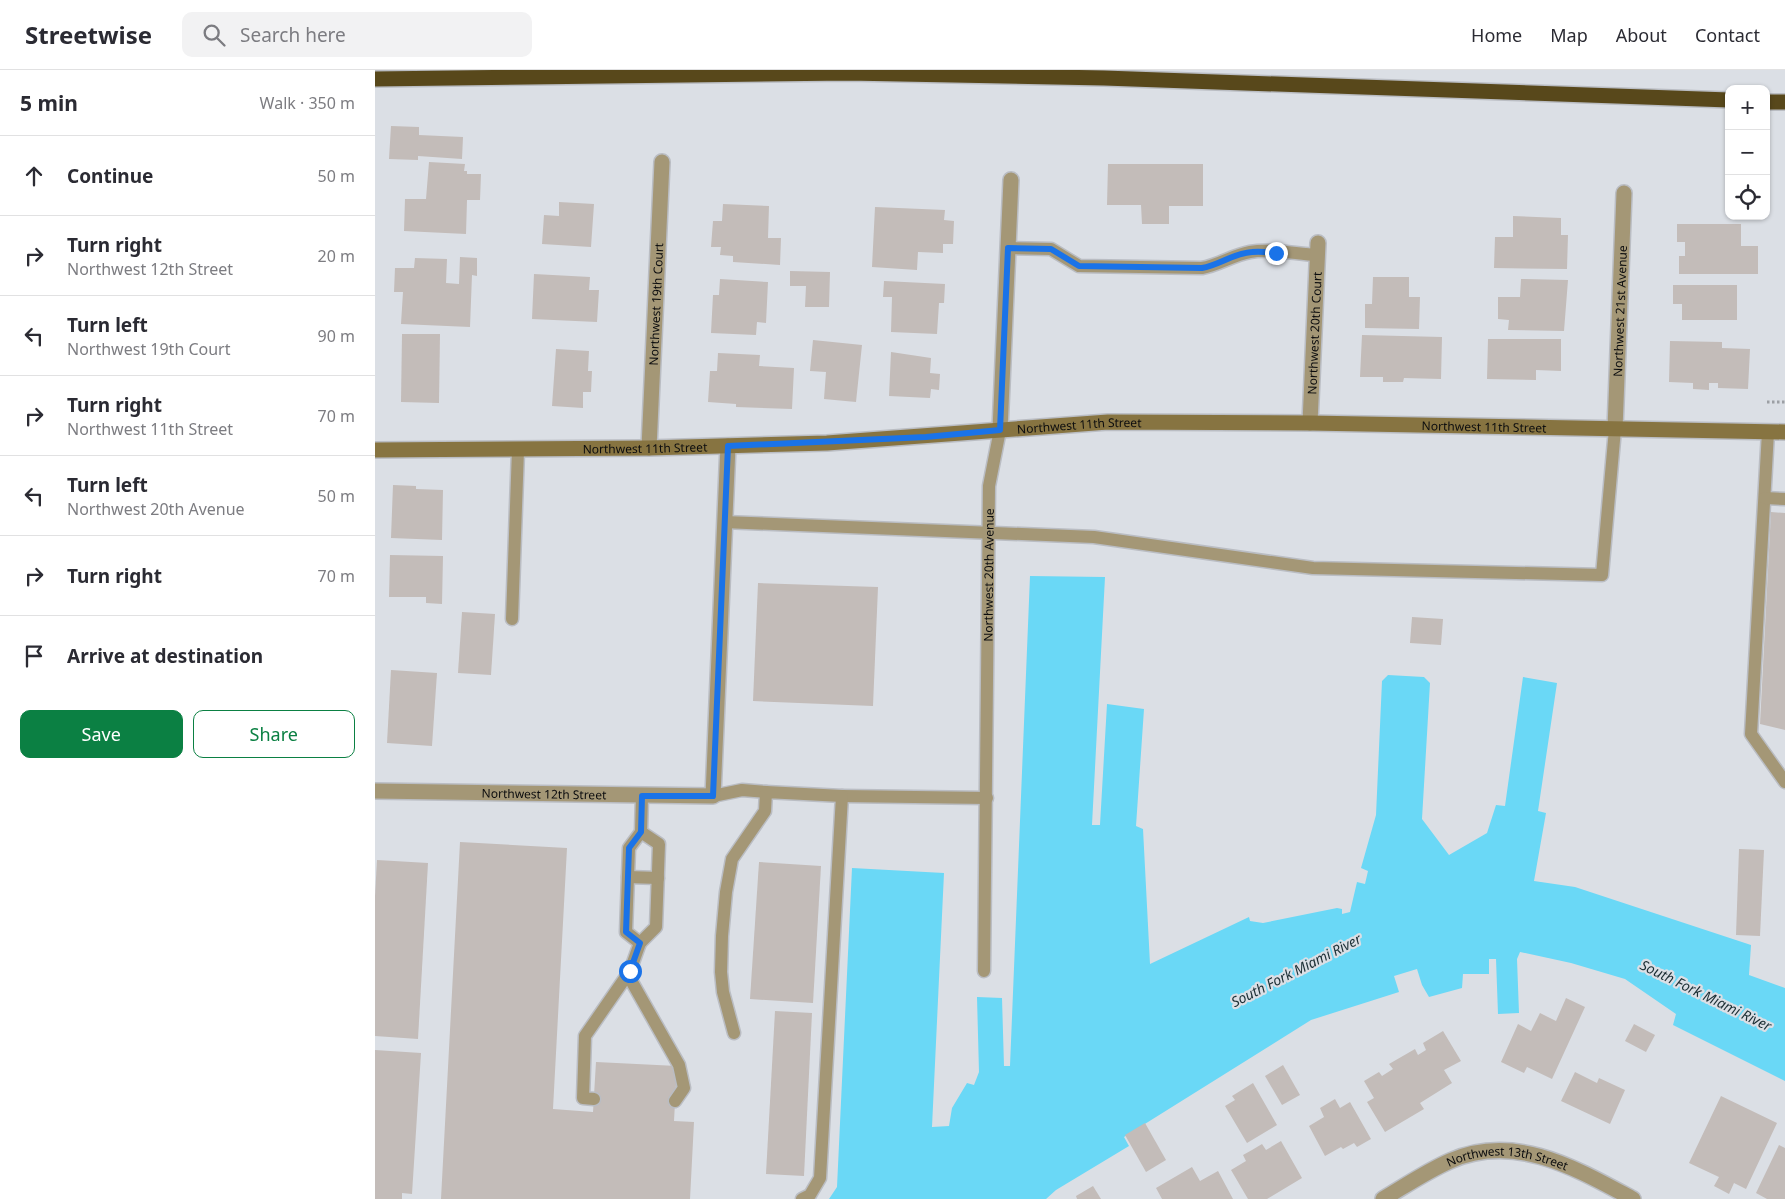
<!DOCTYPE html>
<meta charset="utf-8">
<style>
body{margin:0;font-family:"Noto Sans",sans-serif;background:#f2f2f3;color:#2b2b33}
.controls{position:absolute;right:15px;top:15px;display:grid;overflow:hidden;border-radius:10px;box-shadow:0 1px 4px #0004}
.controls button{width:45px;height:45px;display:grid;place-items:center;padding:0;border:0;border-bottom:1px solid #e1e1e2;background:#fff;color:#2b2b33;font:25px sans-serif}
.stop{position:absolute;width:15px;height:15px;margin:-11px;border:4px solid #1a73e8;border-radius:50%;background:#fff}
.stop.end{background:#1a73e8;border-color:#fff;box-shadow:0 1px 5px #0008}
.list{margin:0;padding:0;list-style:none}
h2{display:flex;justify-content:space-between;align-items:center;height:65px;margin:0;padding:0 20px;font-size:21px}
h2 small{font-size:16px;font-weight:400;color:#7c7c81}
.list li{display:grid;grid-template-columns:32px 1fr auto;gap:15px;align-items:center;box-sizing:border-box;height:80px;padding:0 20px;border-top:1px solid #e1e1e2}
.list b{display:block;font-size:19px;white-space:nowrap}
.list p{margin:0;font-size:16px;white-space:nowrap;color:#7c7c81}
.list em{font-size:16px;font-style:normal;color:#7c7c81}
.actions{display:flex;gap:10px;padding:15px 20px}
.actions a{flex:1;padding:11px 0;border:1px solid #0b8043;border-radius:10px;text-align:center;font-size:18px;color:#0b8043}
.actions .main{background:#0b8043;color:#fff}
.icon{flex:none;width:28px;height:28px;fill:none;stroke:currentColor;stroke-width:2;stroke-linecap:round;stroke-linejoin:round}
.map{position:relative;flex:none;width:1410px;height:1129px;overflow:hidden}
header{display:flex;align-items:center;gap:30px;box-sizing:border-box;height:70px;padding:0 25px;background:#fff;border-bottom:1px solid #e1e1e2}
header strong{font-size:24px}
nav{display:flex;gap:28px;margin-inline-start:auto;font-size:18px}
.search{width:350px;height:45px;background:#f2f2f3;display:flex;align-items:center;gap:12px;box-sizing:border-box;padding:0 18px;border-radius:10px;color:#7c7c81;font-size:19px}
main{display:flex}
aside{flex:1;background:#fff}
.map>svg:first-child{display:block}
.water{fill:#6ad8f6}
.building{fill:#c3bcb9}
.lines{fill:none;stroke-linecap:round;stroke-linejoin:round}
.lane-casing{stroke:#babdc3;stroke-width:15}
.street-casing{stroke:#babdc3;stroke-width:18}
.secondary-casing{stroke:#babdc3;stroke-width:18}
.highway-casing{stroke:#babdc3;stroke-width:18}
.path{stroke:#9c9fa4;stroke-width:3;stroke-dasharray:2.5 2.5;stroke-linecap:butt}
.lane{stroke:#a49776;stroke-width:12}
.street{stroke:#a49776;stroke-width:15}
.secondary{stroke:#877441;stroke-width:15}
.highway{stroke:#58481b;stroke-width:15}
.route{stroke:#1a73e8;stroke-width:6}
.labels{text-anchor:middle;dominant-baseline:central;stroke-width:4.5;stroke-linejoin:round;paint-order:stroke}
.street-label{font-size:12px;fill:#0b0c0e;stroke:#dbdfe5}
.water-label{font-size:14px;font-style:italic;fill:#1b2e34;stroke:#dbdfe5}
</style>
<header>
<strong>Streetwise</strong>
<div class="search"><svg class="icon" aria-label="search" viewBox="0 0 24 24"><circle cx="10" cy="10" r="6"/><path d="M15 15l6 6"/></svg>Search here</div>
<nav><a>Home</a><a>Map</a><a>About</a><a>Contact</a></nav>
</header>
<main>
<aside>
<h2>5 min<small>Walk · 350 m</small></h2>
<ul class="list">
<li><svg class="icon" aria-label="ahead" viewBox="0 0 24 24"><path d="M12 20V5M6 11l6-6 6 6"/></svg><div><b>Continue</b></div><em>50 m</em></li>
<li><svg class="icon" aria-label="right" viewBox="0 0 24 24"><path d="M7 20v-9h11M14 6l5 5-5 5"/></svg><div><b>Turn right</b><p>Northwest 12th Street</p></div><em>20 m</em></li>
<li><svg class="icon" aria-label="left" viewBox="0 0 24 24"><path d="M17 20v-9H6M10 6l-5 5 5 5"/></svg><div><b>Turn left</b><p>Northwest 19th Court</p></div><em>90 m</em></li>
<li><svg class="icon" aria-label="right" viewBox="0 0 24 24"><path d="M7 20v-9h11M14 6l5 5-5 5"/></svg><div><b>Turn right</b><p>Northwest 11th Street</p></div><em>70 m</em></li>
<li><svg class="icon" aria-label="left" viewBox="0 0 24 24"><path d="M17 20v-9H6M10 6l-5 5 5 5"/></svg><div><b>Turn left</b><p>Northwest 20th Avenue</p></div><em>50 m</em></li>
<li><svg class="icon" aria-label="right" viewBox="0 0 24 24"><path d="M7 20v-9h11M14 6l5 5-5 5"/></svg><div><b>Turn right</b></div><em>70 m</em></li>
<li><svg class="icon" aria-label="arrive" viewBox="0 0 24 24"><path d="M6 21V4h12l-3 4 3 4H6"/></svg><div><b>Arrive at destination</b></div></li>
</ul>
<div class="actions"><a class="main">Save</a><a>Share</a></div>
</aside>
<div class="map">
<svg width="1410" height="1129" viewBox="0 0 1410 1129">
<rect width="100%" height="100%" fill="#dbdfe5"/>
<path class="water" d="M655 506 730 507 717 755H725L732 634 769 639 761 756 768 759 775 894 874 847 875 851 888 853 962 838 967 839V844L975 842 982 812 990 814 993 801 986 798 1001 745 1007 611 1013 605 1049 607 1055 613 1047 749 1074 785 1112 763 1121 735 1130 736 1148 607 1182 613 1163 741 1171 743 1159 811 1200 817 1376 875 1374 905 1410 918V1011L1298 955 1301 944 1250 909 1196 893 1145 882 1142 889 1144 943 1123 944 1121 889H1114V904H1088L1087 918 1054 927 1047 915 1042 899 1019 906 1024 922 936 950 749 1067 754 1076 681 1120 671 1129H454L462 1117 477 798 569 803 557 1057 574 1056 577 1038 592 1013 599 1015 604 1002 602 927 627 928 629 996H635Z"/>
<g class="building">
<path d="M16 56 44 57V65L88 67 87 89 43 86V90L14 89Z"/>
<path d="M54 92 90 94 89 101H92V104H106L105 130H92L91 164 29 161 30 129H51Z"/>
<path d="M733 94H828V136H794V154H767L766 135H732Z"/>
<path d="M184 132 219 134 216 177 167 174 169 145 184 146Z"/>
<path d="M348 134 394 136 393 168H406L405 195 358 192V186L345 185 346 177H336L338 151H347Z"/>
<path d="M500 137 570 140 569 150 579 151 578 174H568V183L543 182 542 200 497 197Z"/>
<path d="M1138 146 1186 148V165H1193L1192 199 1119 198 1120 167H1138Z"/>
<path d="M1302 154H1366V176H1383V204H1304V186H1310V172H1302Z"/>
<path d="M85 187 102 188V206L97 205 95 257 26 254 28 222H19L20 198H39L40 188 72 189 71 213 84 214Z"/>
<path d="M415 201 455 202 454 237H430L431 216H415Z"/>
<path d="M159 204 215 207 214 220H224L222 252 157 249Z"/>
<path d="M998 207H1034V227H1045L1044 259 990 258V234H997Z"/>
<path d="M345 209 393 212 391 253 382 252 381 265 336 263 338 225H344Z"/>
<path d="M1146 209 1193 210 1189 261 1133 260 1134 250 1123 249V227H1145Z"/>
<path d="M509 211 570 214 569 233H564L562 264 516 262 517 227H508Z"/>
<path d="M1298 215H1362V250H1307V234H1298Z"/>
<path d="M27 264H65L64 333 26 332Z"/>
<path d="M987 265 1067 267 1066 309 1029 308 1028 312H1008V307H985Z"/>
<path d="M1113 269H1186V301L1161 300V310L1112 309Z"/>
<path d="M438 270 487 275 481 332 449 329 451 302 435 301Z"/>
<path d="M1295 271 1347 272V278L1375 279 1373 319 1343 318V313H1334V320L1318 319V313L1294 312Z"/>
<path d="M181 279 214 281 213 301H217L216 322H208V338L177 336Z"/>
<path d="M516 282 556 288 555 303 565 304 564 320 556 319 555 328 514 326Z"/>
<path d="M343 283 385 285 384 296 419 298 417 339 361 337V334L333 332 335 301H342Z"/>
<path d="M18 415 41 416V419L68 420 67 470 16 468Z"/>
<path d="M1396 442 1410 443V660L1385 654Z"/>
<path d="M15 485 68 486 67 534 51 533V527H14Z"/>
<path d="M383 513 503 517 498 636 378 631Z"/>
<path d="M87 542 120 544 116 605 83 603Z"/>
<path d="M1037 547 1068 549 1066 575 1035 573Z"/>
<path d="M16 600 62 603 57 676 12 673Z"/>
<path d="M85 772 192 778 178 1039 218 1042 221 992 302 996 299 1051 319 1052 315 1129H66Z"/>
<path d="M1364 779 1389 780 1385 866 1361 865Z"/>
<path d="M2 790 53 793 43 969 0 966V826Z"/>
<path d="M384 792 446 796 438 933 375 929Z"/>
<path d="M1191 928 1210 937 1177 1009 1152 997 1149 1003 1126 992 1143 954 1156 961 1165 943 1181 951Z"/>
<path d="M400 941 437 943 429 1106 391 1104Z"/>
<path d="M1259 954 1280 965 1271 982 1250 971Z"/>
<path d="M1068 961 1086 991 1069 1000 1077 1013 1045 1033 1049 1039 1010 1062 992 1032 999 1028 989 1011 1004 1002 1007 1006 1018 999 1014 994 1040 979 1043 985 1051 980 1048 973Z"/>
<path d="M0 980 46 983 37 1124 27 1123V1129H0Z"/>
<path d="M908 995 925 1025 907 1035 890 1006Z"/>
<path d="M1200 1002 1222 1013 1224 1008 1250 1020 1235 1054 1186 1031Z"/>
<path d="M878 1013 902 1055 872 1073 850 1036 860 1030 857 1026Z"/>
<path d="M1346 1026 1402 1053 1371 1119 1359 1113 1354 1124 1339 1116 1344 1107 1314 1093Z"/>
<path d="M960 1029 965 1038 975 1032 996 1069 982 1077 979 1073 968 1079 966 1077 950 1086 934 1056 949 1047 945 1038Z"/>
<path d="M770 1053 791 1090 771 1102 750 1065Z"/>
<path d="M906 1071 927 1108 892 1129H873L856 1100 871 1091 868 1085 877 1080 887 1074 891 1080Z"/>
<path d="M1404 1075 1410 1078V1129H1392L1381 1123Z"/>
<path d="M817 1097 825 1111 843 1101 858 1129H787L781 1118Z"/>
<path d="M718 1116 726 1129H702L701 1126Z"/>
</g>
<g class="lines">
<g class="lane-casing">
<g id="lane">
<path d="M633 178 676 179 704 196 827 198C844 195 858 185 875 182 896 178 921 184 942 185"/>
<path d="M1393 362 1376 664 1410 712"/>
<path d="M1390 428 1410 429"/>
<path d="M349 452 719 467 938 498 1227 505 1240 359"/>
<path d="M137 549 143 380"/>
<path d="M338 726 367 720 391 722"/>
<path d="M467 726 612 728"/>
<path d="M266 762 284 774 281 857 265 873 251 862 254 778 266 762 267 726"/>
<path d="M253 807 283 808"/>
<path id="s1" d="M609 901 614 416 625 360"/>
<path d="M253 905 304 995 309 1018 300 1031"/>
<path d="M359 963 348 922 346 902 347 866 351 822 357 789 390 741 391 722 467 726 445 1108 435 1125 427 1129"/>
<path d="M219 1029 208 1028 210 966 255 901 265 873"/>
</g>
</g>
<g class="street-casing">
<g id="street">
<path id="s2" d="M935 353 943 173"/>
<path id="s3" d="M1240 359 1249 123"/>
<path d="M625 360 636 110"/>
<path id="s4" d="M274 378 287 92"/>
<path id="s5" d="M0 721 338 726 353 376"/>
<path id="s6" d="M1008 1129C1030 1116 1052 1101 1075 1091 1140 1062 1202 1099 1258 1129"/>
</g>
</g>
<g class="secondary-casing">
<g id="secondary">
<path id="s7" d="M0 380 274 378 452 373 733 352 935 353 1410 362"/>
</g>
</g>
<g class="highway-casing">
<g id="highway">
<path d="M0 9 473 3 729 8 1354 30"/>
<path d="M1391 32H1410"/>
</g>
</g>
<path class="path" d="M1392 332H1410"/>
<use href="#lane" class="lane"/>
<use href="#street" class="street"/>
<use href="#secondary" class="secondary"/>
<use href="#highway" class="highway"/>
</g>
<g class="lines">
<path class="route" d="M255 901 265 873 251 862 254 778 266 762 267 726H338L353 376 551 367 625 360 633 178 676 179 704 196 827 198C844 195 859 183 877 182 885 181 893 182 901 183"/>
</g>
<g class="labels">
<g class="street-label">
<text stroke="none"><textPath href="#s4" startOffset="144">Northwest 19th Court</textPath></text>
<text stroke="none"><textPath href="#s3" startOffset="118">Northwest 21st Avenue</textPath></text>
<text stroke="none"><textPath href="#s2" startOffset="90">Northwest 20th Court</textPath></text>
<text stroke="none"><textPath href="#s7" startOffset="705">Northwest 11th Street</textPath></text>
<text stroke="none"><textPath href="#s7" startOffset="1110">Northwest 11th Street</textPath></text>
<text stroke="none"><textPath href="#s7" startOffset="270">Northwest 11th Street</textPath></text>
<text stroke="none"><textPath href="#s1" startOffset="396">Northwest 20th Avenue</textPath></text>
<text stroke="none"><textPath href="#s5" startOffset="169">Northwest 12th Street</textPath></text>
<text stroke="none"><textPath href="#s6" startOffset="136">Northwest 13th Street</textPath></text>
</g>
<g class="water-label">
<text transform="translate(921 900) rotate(-27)">South Fork Miami River</text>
<text transform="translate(1331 925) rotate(26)">South Fork Miami River</text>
</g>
</g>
</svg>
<div class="controls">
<button>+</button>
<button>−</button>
<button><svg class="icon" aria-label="locate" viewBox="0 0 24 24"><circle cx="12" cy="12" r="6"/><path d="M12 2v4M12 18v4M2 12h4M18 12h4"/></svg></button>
</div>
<div class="stop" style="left:255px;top:901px"></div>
<div class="stop end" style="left:901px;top:183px"></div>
</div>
</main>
